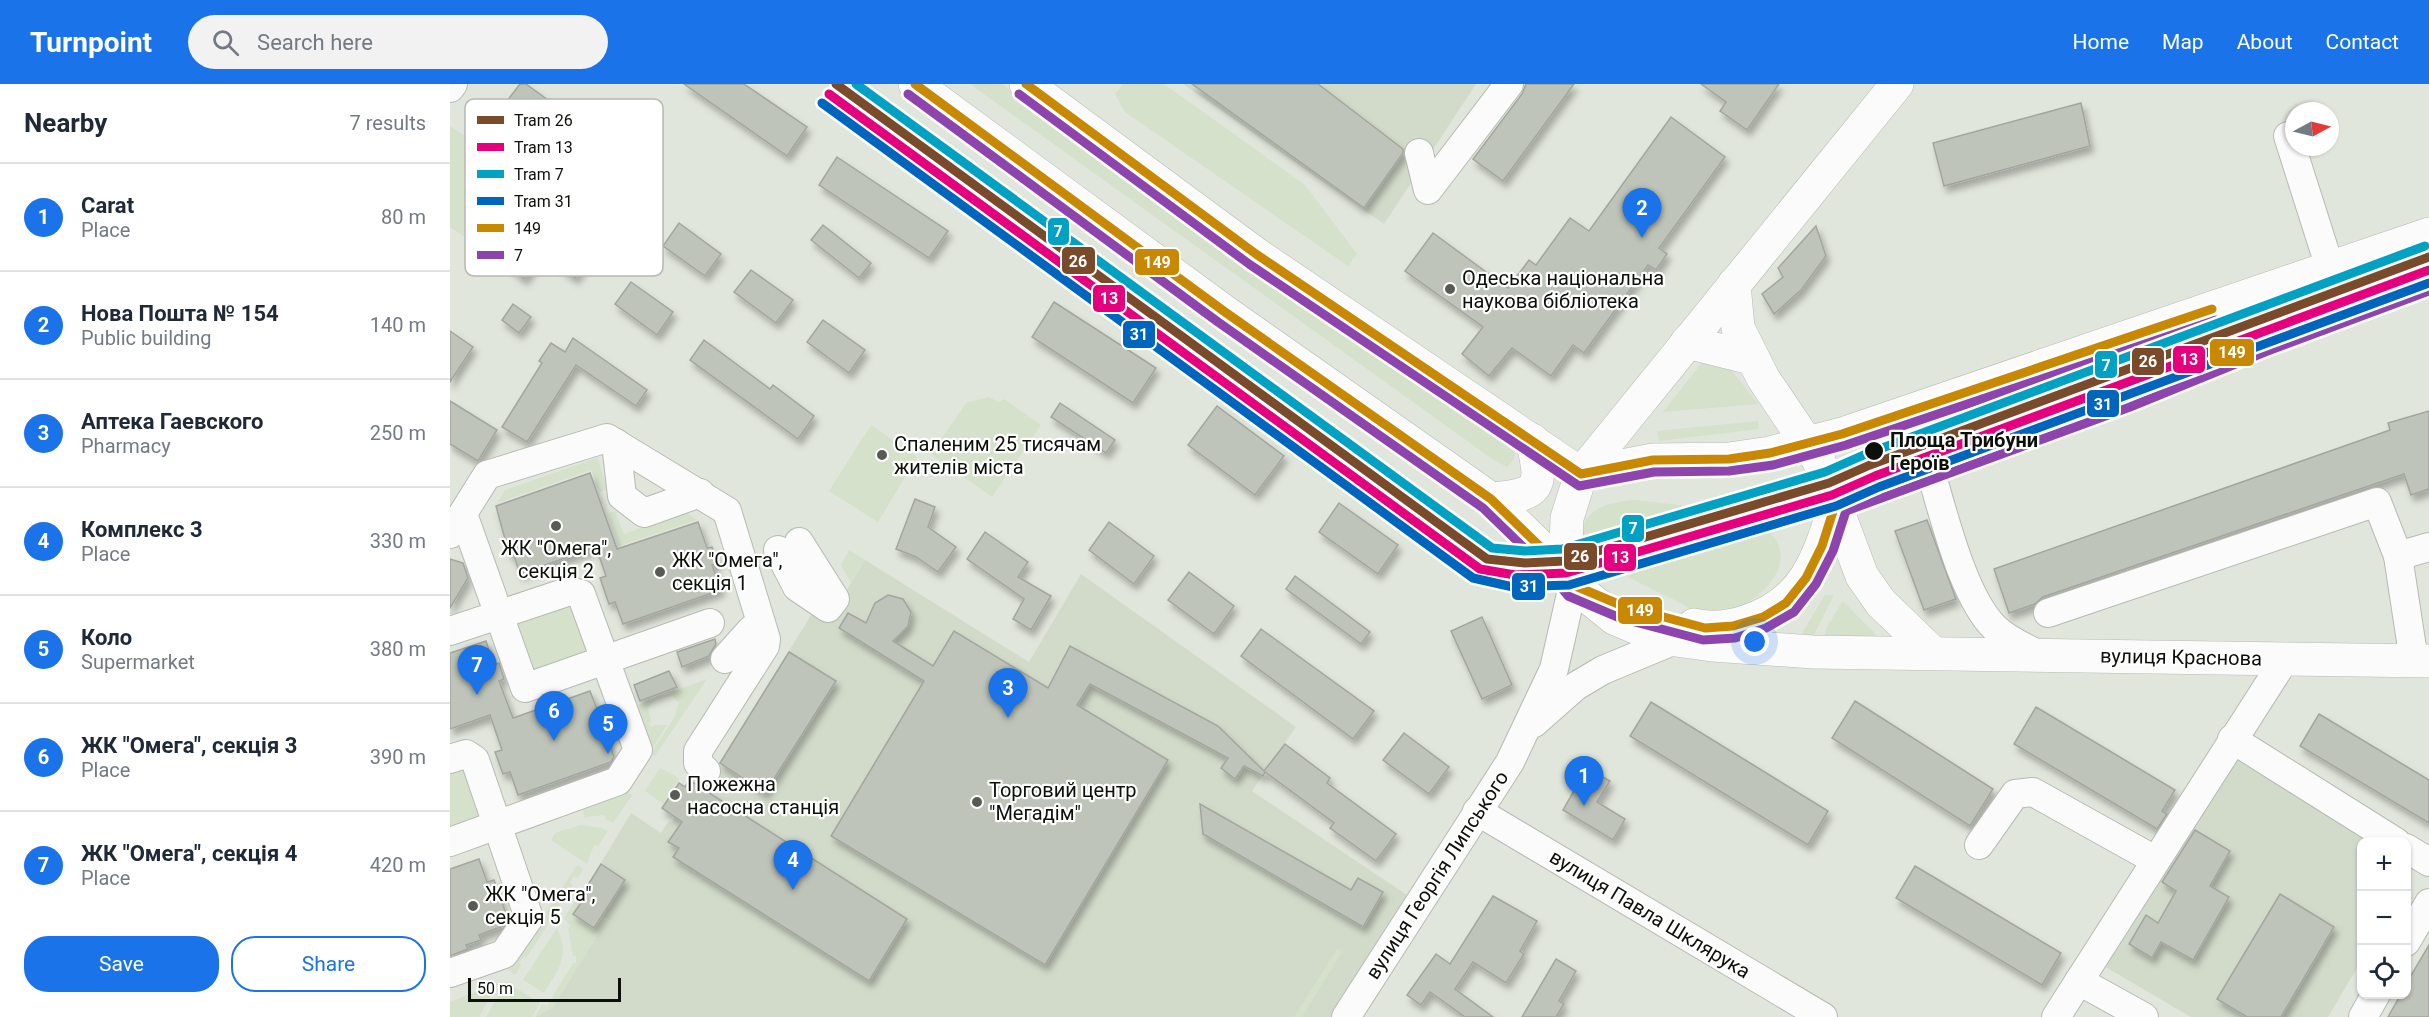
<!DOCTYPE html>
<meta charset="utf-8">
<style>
body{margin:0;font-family:Roboto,sans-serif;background:#f2f2f3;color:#1f2937}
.controls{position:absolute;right:18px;bottom:18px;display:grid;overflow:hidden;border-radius:12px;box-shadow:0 2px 4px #0004}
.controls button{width:54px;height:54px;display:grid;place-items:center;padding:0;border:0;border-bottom:2px solid #e0e1e3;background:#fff;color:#1f2937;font:30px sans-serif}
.compass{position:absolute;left:1835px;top:18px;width:54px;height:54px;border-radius:50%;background:#fff;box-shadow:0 2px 4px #0004;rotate:83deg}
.scale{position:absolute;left:18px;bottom:15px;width:153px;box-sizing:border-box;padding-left:6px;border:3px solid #0d100a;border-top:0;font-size:16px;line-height:21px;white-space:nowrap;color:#0d100a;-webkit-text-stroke:4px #fff;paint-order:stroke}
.you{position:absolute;left:1305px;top:558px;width:21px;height:21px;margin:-15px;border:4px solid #fff;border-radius:50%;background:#1a73e8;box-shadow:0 0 0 9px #1a73e833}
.badge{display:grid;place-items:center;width:39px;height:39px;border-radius:50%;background:#1a73e8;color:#fff;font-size:20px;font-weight:700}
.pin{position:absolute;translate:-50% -50px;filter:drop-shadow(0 2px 3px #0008)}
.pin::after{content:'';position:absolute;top:32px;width:21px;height:18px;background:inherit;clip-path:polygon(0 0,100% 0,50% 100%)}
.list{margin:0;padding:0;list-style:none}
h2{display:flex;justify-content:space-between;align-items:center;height:78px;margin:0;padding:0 24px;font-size:26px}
h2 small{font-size:20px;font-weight:400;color:#747a83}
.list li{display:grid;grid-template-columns:39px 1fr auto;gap:18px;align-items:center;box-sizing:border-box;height:108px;padding:0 24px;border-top:2px solid #e0e1e3}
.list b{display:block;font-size:22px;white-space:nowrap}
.list p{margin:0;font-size:20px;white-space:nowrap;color:#747a83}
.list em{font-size:20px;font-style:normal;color:#747a83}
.actions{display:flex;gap:12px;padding:18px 24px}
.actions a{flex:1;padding:14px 0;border:2px solid #1a73e8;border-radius:24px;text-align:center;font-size:21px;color:#1a73e8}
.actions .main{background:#1a73e8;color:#fff}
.icon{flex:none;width:33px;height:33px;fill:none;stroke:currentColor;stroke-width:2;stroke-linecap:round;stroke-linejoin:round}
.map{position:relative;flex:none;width:1979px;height:933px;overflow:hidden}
header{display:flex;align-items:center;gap:36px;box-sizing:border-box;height:84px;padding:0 30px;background:#1a73e8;color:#fff}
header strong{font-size:28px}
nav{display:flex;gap:33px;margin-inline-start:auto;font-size:21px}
.search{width:420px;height:54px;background:#f2f2f3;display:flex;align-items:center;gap:15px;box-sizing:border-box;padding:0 21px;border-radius:33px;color:#747a83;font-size:22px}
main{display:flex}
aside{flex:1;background:#fff}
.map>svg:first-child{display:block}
.built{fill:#d2dbca}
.green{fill:#d5e1ca}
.building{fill:#bec4b9;stroke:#a2a69f;stroke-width:1.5;filter:url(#shadow)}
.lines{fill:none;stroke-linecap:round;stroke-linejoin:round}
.minor-casing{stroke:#b6bab3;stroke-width:30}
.major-casing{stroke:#b6bab3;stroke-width:34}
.minor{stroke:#fafbfa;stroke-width:28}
.major{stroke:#fafbfa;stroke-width:33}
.bus-1-casing{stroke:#fff;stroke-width:14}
.bus-2-casing{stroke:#fff;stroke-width:14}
.bus-1{stroke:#c88802;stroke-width:9}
.bus-2{stroke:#8e44ad;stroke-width:9}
.tram-1-casing{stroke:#fff;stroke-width:14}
.tram-2-casing{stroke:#fff;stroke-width:14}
.tram-3-casing{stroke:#fff;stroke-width:14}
.tram-4-casing{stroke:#fff;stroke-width:14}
.tram-1{stroke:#7a4b2a;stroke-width:9}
.tram-2{stroke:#e5007d;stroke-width:9}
.tram-3{stroke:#01a1c4;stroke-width:9}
.tram-4{stroke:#0065bd;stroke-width:9}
.poi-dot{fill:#575b54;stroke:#fff;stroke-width:2}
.stop-dot{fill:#0d100a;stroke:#fff;stroke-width:2}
.labels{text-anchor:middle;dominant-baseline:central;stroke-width:4.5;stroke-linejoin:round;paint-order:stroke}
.poi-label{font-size:20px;fill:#0d100a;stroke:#fff;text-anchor:start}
.stop-label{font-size:20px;font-weight:bold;fill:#0d100a;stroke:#fff;text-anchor:start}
.street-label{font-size:20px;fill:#0d100a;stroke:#fff}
.key{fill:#fff;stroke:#b6b7b6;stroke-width:1.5}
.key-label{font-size:16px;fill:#0d100a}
.line-badge{stroke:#fff;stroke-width:2}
.badge-label{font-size:16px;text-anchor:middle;font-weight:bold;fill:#fff}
</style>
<header>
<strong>Turnpoint</strong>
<div class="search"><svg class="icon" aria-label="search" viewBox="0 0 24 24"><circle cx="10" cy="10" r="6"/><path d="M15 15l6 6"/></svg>Search here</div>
<nav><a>Home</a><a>Map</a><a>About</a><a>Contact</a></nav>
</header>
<main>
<aside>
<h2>Nearby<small>7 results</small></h2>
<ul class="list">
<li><span class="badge">1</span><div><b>Carat</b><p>Place</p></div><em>80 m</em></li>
<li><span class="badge">2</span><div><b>Нова Пошта № 154</b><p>Public building</p></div><em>140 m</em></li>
<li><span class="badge">3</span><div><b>Аптека Гаевского</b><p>Pharmacy</p></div><em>250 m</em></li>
<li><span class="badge">4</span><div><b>Комплекс 3</b><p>Place</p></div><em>330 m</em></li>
<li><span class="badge">5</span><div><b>Коло</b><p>Supermarket</p></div><em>380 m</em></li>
<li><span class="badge">6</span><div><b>ЖК &quot;Омега&quot;, секція 3</b><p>Place</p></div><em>390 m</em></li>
<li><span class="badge">7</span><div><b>ЖК &quot;Омега&quot;, секція 4</b><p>Place</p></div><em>420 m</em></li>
</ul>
<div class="actions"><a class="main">Save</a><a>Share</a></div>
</aside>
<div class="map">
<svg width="1979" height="933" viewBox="0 0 1979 933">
<defs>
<filter id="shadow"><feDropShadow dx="3.5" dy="6" stdDeviation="3" flood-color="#0004"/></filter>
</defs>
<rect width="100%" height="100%" fill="#e1e6dc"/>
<g class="built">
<path d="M733 0H1026L934 140Z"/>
<path d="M415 476 579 578 631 490 846 643 802 707 966 817 893 933H85L103 923 157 835 128 817 181 729 211 749 219 737 222 738 247 691 269 680 363 528 378 537Z"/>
<path d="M1783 666 1935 757 1912 758 1911 877 1878 933H1741L1652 881Z"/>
</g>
<g class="green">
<path d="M520 0H552L1065 362 1064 375 1057 383 1041 374Z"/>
<path d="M673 0H714L855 101 907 170 898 182 675 28 665 10Z"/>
<path d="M0 42 68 87 21 157 0 143Z"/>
<path d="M1272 274 1308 320 1213 328 1254 276Z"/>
<path d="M539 313 549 318 554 315 591 341 542 413 481 370 516 319Z"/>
<path d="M1308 337 1309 345 1209 357 1207 347Z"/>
<path d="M421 341 467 373 428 438 379 407Z"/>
<path d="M147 374 158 405 150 408 141 386 47 419 55 406Z"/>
<path d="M1185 416 1247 423 1134 458C1126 426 1159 418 1185 416Z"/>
<path d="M165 427 174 450 236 428 247 436 169 462 158 429Z"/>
<path d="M1290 430C1299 435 1310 438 1318 446 1359 484 1291 538 1250 529 1242 527 1233 520 1225 516 1203 506 1181 494 1159 483L1146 473Z"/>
<path d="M399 466 415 476 401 499 391 481Z"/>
<path d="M1375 511H1384L1358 563 1352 557 1351 551Z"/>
<path d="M1393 517 1428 553 1371 564 1377 543Z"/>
<path d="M123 519 142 566 83 588 65 539Z"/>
<path d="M257 595 205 672 201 669 224 634 229 619 222 612C212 614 203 615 198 625L201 637 198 640 203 643 205 641H217L203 663 188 621Z"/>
<path d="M18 682 33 731 0 743V688Z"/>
<path d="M210 684 229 694 213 720 195 707Z"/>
<path d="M177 708 182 711 163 739 155 735 154 731 134 733 133 724Z"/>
<path d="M131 741 152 744 158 747 148 762 144 761 137 780 101 756 105 749Z"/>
<path d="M127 781 133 785 128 794 124 792 120 799 123 801 105 829 102 827 98 834 101 836 76 874 74 872 69 879 71 882 65 891 58 886Z"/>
<path d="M126 815 158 835 103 923 85 933 92 920 97 922 123 879H126V872H123L118 844 120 842 114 834Z"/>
<path d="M107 844C120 873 109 884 94 909L73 896Z"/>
<path d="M887 865 892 868 852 933H844Z"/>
<path d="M56 898 90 919 82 933H36Z"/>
<path d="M48 899 29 933H0V918Z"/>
</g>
<g class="building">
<path d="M70 0H76L106 22 73 65 40 39Z"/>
<path d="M234 0H294L357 43 337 72Z"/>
<path d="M742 0H868L953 65V69L914 124Z"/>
<path d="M1076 0H1124L1053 97 1023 75 1072 10Z"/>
<path d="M1251 0H1329L1297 46 1270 27 1276 18Z"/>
<path d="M1631 19 1640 62 1494 102 1483 59Z"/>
<path d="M1221 33 1275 73 1209 164 1217 170 1206 186 1198 181 1134 269 1123 261 1101 292 1062 264 1039 292 1012 270 1033 243 955 187 983 149 1058 204 1079 176 1086 181 1120 134 1139 147Z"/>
<path d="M387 73 498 147 479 174 369 101Z"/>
<path d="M229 139 271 170 255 192 213 162Z"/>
<path d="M99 141 141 171 125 194 83 163Z"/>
<path d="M373 141 421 179 409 194 361 156Z"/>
<path d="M1366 142 1376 172 1351 206 1324 230 1312 210 1333 193 1328 184Z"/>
<path d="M43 148 61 159 64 155 89 175 74 195 58 182 60 180 34 163Z"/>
<path d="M301 186 343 216 326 239 284 208Z"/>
<path d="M181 198 223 228 207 251 165 220Z"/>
<path d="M604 218 706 284 683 319 582 253Z"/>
<path d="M63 220 81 233 69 249 52 236Z"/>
<path d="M373 236 415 266 399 289 357 258Z"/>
<path d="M0 247 23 263 0 298Z"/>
<path d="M123 254 197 306 186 322 126 281 77 358 52 343 92 279 89 277 101 259 115 268Z"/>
<path d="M254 256 320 305 323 301 364 332 348 355 240 276Z"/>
<path d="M0 317 47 346 28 377 0 360Z"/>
<path d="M610 319 665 356 656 369 601 333Z"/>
<path d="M767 322 834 372 805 411 738 361Z"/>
<path d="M1979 327V405L1961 411 1954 390 1593 513 1585 520 1559 529 1544 485 1940 346 1938 339Z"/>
<path d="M140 389 167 465 248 438 257 464 262 463 268 479 262 481 271 506 173 540 165 518 159 520 150 494 156 492 146 463 70 490 63 469 59 470 46 422Z"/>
<path d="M465 415 485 423 478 443 506 463 488 488 466 473 446 465Z"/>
<path d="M889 419 948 461 928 490 869 448Z"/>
<path d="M1477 436 1506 515 1474 526 1445 447Z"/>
<path d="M659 438 704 472 684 500 639 466Z"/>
<path d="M535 448 578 478 568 493 601 512 581 546 563 535 574 515 517 475Z"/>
<path d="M0 475 13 479 18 494 0 524Z"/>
<path d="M739 488 784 522 764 550 718 516Z"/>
<path d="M845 492 920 548 911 560 836 505Z"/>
<path d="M438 511 453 515 461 528 458 542 443 557 483 582 504 547 598 604 620 562 768 642 814 687 835 660 880 694 877 699 946 750 926 777 880 744 884 739 815 688 813 692 794 682 785 695 771 684 778 674 640 600 627 621 718 676 595 881 381 752 474 597 389 544 398 529 416 539 425 519Z"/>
<path d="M1032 533 1062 601 1032 615 1001 547Z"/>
<path d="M811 545 924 627 903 655 791 572Z"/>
<path d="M265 555 266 560 259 572 232 583 227 568Z"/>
<path d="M36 557 44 581 49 579 54 595 49 597 63 634 140 607 150 633 154 632 160 647 155 648 164 673 161 678 68 711 60 688 53 690 45 668 52 666 40 631 0 645V569Z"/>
<path d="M339 568 386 597 315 709 270 679Z"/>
<path d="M219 587 227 603 190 617 184 601Z"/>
<path d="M1405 617 1543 705 1520 742 1382 654Z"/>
<path d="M1201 618 1378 727 1358 761 1180 652Z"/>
<path d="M1586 623 1725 706 1712 727 1717 730 1707 745 1564 660Z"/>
<path d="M1869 630 1979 696V739L1850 662Z"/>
<path d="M954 649 999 683 979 710 933 676Z"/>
<path d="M1137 684 1160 697 1147 718 1175 735 1163 756 1113 726Z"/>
<path d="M239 696 457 835 419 897 223 773 229 764 218 758 232 738 212 724 229 699 235 703Z"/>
<path d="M750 720 901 806 908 794 933 808 913 843 753 750Z"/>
<path d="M1745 746 1780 767 1760 802 1779 813 1743 876 1711 858 1702 874 1679 860 1696 831 1708 839 1726 807 1712 798Z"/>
<path d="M29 775 37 798 44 796 58 835 51 838 53 842 29 851 31 856 16 861 18 865 0 872V785Z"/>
<path d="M151 780 175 796 144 844 123 830 131 819 128 817Z"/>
<path d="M1465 782 1611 869 1592 901 1446 814Z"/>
<path d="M1830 810 1884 843 1831 933H1797L1767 915Z"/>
<path d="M1043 812 1087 837 1070 867 1074 870 1056 899 1023 878 1005 905 1043 933H1015L980 908 971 921 957 911 986 870 1000 880Z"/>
<path d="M1979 861V933H1938L1951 910H1956V900Z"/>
<path d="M1106 875 1126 887 1109 917 1114 920 1106 933H1072Z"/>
</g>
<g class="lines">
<g class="minor-casing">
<g id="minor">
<path d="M0 4 3 0"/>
<path d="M1838 52 1880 184"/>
<path d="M969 69 978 106 1059 0"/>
<path d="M166 359 172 412 194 429 250 409"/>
<path d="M1479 382C1493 427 1512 512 1545 544 1557 556 1575 563 1589 571"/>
<path d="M13 430 75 604 260 539"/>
<path d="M0 450 37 391 157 354 277 427 316 555 315 562 248 667V679L256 687"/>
<path d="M328 466 347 503 378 524 385 515 349 458"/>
<path d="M1948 472 1979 463"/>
<path d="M1598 529 1927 418 1948 472 1964 577"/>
<path d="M0 547 120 507 131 510 188 666 168 697 0 758"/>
<path d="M275 575 301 546"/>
<path d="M1084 639 1126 602 1153 586 1235 552"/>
<path d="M1782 655 1946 758"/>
<path d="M0 675 16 670 25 676 79 834 54 870 0 889"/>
<path d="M1027 727 1373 933"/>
<path d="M1529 761 1565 710 1583 708 1705 776"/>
<path d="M1956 764 1979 778"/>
<path d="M1956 858 1979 819"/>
<path d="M1629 897 1694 933"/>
<path d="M896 933 1060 678 1104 585 1123 501"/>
<path d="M1606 933 1835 575"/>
<path d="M1913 933 1926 910"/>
</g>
</g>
<g class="major-casing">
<g id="major">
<path d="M465 0 775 228 1041 415 1106 478 1123 501 1164 534 1211 554 1262 561 1363 568 1979 577"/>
<path d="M576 0 806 170 1131 390"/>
<path d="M1284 200 1288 244 1313 294 1369 377 1412 492 1431 519 1483 569"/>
<path d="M1237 258 1301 274"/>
<path d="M1131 390 1203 376 1279 375 1320 369 1392 350 1979 150"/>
<path d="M1041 415C1090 411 1094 404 1082 356"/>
<path d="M1386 418 1676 312 1811 257 1979 194"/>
<path d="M1115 488 1117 434 1131 390 1447 0"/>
<path d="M1244 541C1261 545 1279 543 1295 538 1356 519 1369 473 1386 418"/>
</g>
</g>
<use href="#minor" class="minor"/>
<use href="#major" class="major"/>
<g class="bus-1-casing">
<g id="bus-1">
<path d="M465 0 775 228 1041 415 1106 478 1123 501 1173 522 1255 544 1283 542 1313 533 1336 519 1356 494 1372 462 1386 418 1676 312 1811 257 1979 194"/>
<path d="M576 0 806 170 1131 390 1203 376 1279 375 1320 369 1392 350 1762 225"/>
</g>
</g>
<g class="bus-2-casing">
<g id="bus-2">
<path d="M458 10 768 238 1033 424 1097 486 1118 512 1170 534 1253 556 1285 554 1316 544 1344 528 1366 500 1383 467 1396 427 1680 323 1815 268 1979 207"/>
<path d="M569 10 799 180 1129 402 1204 388 1279 387 1323 381 1396 361 1766 236"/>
</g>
</g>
<use href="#bus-1" class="bus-1"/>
<use href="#bus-2" class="bus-2"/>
<g class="tram-1-casing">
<path id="tram-1" d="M386 0 1037 475 1075 479 1114 477 1379 399 1420 381 1979 173"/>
</g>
<g class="tram-2-casing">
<path id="tram-2" d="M379 10 1030 485 1065 491 1116 489 1382 411 1425 392 1979 186"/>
</g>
<g class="tram-3-casing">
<path id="tram-3" d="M406 0 1042 464 1075 467 1112 465 1375 388 1416 370 1975 162"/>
</g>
<g class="tram-4-casing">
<path id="tram-4" d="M372 19 1023 494 1063 503 1119 501 1386 422 1429 403 1979 199"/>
</g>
<use href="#tram-1" class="tram-1"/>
<use href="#tram-2" class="tram-2"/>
<use href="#tram-3" class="tram-3"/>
<use href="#tram-4" class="tram-4"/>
</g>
<g class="poi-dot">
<circle cx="1000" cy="205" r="6"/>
<circle cx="432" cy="371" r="6"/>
<circle cx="106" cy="442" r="6"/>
<circle cx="210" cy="488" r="6"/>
<circle cx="225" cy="711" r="6"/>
<circle cx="527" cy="718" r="6"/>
<circle cx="23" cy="822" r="6"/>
</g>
<circle class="stop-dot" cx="1424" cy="367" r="10"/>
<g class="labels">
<g class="poi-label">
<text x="1012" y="194">Одеська національна<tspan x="1012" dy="23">наукова бібліотека</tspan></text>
<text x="444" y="360">Спаленим 25 тисячам<tspan x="444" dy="23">жителів міста</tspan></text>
<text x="106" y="464" text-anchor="middle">ЖК "Омега",<tspan x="106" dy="23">секція 2</tspan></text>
<text x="222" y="476">ЖК "Омега",<tspan x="222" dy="23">секція 1</tspan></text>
<text x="237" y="700">Пожежна<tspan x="237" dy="23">насосна станція</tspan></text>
<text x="539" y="706">Торговий центр<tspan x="539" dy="23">"Мегадім"</tspan></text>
<text x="35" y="810">ЖК "Омега",<tspan x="35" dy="23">секція 5</tspan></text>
</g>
<g class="stop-label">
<text x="1440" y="356">Площа Трибуни<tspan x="1440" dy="23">Героїв</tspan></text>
</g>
<g class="street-label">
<text transform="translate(1731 573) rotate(1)">вулиця Краснова</text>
<text transform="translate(987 791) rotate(-57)">вулиця Георгія Липського</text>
<text transform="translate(1200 830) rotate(31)">вулиця Павла Шклярука</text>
</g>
</g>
<rect x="15" y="15" width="198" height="177" rx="9" class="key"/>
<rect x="27" y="32" width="27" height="8" fill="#7a4b2a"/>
<rect x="27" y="59" width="27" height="8" fill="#e5007d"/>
<rect x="27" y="86" width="27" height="8" fill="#01a1c4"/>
<rect x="27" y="113" width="27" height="8" fill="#0065bd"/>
<rect x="27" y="140" width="27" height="8" fill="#c88802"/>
<rect x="27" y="167" width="27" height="8" fill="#8e44ad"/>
<g class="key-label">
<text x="64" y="42">Tram 26</text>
<text x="64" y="69">Tram 13</text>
<text x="64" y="96">Tram 7</text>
<text x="64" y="123">Tram 31</text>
<text x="64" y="150">149</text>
<text x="64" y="177">7</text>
</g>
<g class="line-badge">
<rect x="597" y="133" width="23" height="29" rx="6" fill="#01a1c4"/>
<rect x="611" y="162" width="35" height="29" rx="6" fill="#7a4b2a"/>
<rect x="684" y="164" width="46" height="28" rx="6" fill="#c88802"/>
<rect x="642" y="200" width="34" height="29" rx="6" fill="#e5007d"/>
<rect x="672" y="236" width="34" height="29" rx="6" fill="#0065bd"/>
<rect x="1759" y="254" width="46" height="29" rx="6" fill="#c88802"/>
<rect x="1722" y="261" width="34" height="29" rx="6" fill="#e5007d"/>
<rect x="1681" y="263" width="34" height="29" rx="6" fill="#7a4b2a"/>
<rect x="1644" y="266" width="24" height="29" rx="6" fill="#01a1c4"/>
<rect x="1636" y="305" width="34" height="29" rx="6" fill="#0065bd"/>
<rect x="1171" y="430" width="24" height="29" rx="6" fill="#01a1c4"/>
<rect x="1113" y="458" width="35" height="29" rx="6" fill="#7a4b2a"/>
<rect x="1153" y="459" width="34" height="29" rx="6" fill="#e5007d"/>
<rect x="1061" y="488" width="35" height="29" rx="6" fill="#0065bd"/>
<rect x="1167" y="512" width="46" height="29" rx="6" fill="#c88802"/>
</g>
<g class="badge-label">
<text x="608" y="153">7</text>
<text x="628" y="183">26</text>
<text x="707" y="184">149</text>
<text x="659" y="220">13</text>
<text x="689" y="256">31</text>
<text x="1782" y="274">149</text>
<text x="1739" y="281">13</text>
<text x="1698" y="283">26</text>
<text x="1656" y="287">7</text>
<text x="1653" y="326">31</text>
<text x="1183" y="450">7</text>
<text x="1130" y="478">26</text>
<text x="1170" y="479">13</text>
<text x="1079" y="508">31</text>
<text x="1190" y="532">149</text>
</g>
</svg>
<div class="controls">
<button>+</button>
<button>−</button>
<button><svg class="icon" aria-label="locate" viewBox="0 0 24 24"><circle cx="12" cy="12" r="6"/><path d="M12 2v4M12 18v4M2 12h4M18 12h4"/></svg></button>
</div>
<svg class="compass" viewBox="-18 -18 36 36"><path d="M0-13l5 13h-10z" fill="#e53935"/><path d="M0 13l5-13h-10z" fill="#747a83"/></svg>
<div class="scale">50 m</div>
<div class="you"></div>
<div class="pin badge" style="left:1134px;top:722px">1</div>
<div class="pin badge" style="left:1192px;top:154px">2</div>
<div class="pin badge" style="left:558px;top:634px">3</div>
<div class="pin badge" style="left:343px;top:806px">4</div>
<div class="pin badge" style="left:158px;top:670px">5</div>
<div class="pin badge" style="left:104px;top:657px">6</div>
<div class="pin badge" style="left:27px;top:611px">7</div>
</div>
</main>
